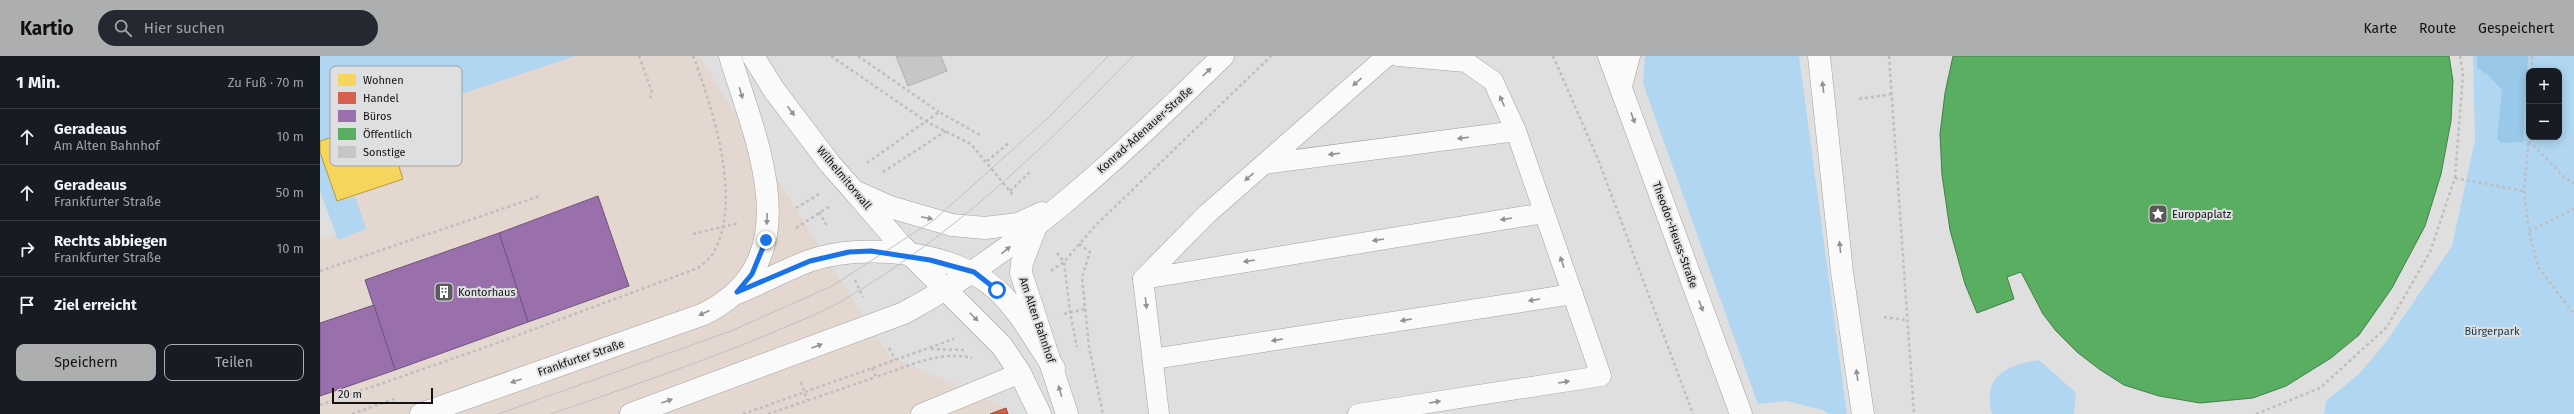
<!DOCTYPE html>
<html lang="de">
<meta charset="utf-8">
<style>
body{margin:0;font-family:"Fira Sans",sans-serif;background:#242831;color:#f1f3f6}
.controls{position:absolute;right:12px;top:12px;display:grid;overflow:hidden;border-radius:8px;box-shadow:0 2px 10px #0003}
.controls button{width:36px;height:36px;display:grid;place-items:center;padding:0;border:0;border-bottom:1px solid #363941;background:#171b24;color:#f1f3f6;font:20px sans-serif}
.scale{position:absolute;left:12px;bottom:10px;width:101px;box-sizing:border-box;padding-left:4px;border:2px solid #121212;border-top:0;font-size:11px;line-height:14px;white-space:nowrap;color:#121212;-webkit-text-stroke:3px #dedfe0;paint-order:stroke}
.stop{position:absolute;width:12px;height:12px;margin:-9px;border:3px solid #1a73e8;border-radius:50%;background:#fff}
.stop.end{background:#1a73e8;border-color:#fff;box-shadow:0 1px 4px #0008}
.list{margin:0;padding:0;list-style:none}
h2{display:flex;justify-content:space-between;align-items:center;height:52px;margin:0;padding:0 16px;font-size:17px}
h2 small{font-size:13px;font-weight:400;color:#9ea1a6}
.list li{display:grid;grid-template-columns:26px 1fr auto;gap:12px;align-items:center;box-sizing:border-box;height:56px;padding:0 16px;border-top:1px solid #363941}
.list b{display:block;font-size:15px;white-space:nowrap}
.list p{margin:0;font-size:13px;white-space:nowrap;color:#9ea1a6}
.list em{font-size:13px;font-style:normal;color:#9ea1a6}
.actions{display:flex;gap:8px;padding:12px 16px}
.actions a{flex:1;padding:9px 0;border:1px solid #adaeb0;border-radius:8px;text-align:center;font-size:14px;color:#adaeb0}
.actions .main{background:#adaeb0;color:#111}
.icon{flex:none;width:22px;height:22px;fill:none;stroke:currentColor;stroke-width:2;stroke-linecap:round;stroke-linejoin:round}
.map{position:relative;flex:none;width:2254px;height:358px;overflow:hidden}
header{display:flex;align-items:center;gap:24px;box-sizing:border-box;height:56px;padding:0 20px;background:#adaeb0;color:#111}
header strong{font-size:19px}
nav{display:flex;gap:22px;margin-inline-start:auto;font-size:14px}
.search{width:280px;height:36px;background:#242831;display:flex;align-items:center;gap:10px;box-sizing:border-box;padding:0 14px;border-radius:22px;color:#9ea1a6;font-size:15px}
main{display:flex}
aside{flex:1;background:#171b24}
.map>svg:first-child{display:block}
.commercial{fill:#e3d7d0}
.green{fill:#b1d6f1;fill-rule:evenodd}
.forest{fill:#99c8e8}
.homes{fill:#f6d55c;stroke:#b29a46}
.shops{fill:#d6604d;stroke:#9b493b}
.offices{fill:#9970ab;stroke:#70547d}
.public{fill:#5aae61;stroke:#447f49}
.building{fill:#c7c6c7;stroke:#afafaf}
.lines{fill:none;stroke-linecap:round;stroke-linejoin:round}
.service-casing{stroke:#a2a2a2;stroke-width:21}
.minor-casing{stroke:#a2a2a2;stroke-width:23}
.secondary-casing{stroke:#a2a2a2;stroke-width:23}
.path{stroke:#bebebf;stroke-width:2.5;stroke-dasharray:3 3;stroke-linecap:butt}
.service{stroke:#fafafa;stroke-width:20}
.minor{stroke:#fafafa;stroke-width:22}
.secondary{stroke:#fafafa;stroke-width:22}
.tram{stroke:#c0c1c1;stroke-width:1}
.oneway{fill:#929292}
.route{stroke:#1a73e8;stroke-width:5}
.labels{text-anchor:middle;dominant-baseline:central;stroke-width:4;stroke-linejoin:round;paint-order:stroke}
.street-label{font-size:11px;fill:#121212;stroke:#dedfe0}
.poi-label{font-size:11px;fill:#121212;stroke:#dedfe0;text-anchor:start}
.park-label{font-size:11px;fill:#143950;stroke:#dedfe0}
.key{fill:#dedfe0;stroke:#a1a2a2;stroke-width:1}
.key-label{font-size:11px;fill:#121212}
</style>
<header>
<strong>Kartio</strong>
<div class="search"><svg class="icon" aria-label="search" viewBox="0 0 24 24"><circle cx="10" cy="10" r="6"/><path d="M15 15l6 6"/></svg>Hier suchen</div>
<nav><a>Karte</a><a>Route</a><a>Gespeichert</a></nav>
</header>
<main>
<aside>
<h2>1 Min.<small>Zu Fuß · 70 m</small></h2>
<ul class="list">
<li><svg class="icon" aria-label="ahead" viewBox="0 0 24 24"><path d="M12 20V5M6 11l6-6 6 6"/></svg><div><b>Geradeaus</b><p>Am Alten Bahnhof</p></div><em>10 m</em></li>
<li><svg class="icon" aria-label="ahead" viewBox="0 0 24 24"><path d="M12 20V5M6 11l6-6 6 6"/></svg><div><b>Geradeaus</b><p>Frankfurter Straße</p></div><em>50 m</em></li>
<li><svg class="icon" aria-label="right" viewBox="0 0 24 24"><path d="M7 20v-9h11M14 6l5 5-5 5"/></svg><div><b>Rechts abbiegen</b><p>Frankfurter Straße</p></div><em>10 m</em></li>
<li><svg class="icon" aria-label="arrive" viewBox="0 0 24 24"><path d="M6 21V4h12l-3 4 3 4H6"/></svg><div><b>Ziel erreicht</b></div></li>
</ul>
<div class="actions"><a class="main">Speichern</a><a>Teilen</a></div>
</aside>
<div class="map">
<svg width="2254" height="358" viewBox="0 0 2254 358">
<rect width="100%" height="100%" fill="#dfdfdf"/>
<path class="commercial" d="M0 0H379L569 300 599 312 686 352 688 358H0V184L25 176 0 96Z"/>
<g class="green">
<path d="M0 0H255L0 85Z"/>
<path d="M1325 0H1479L1527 358H1509L1503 354 1467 345 1438 348 1327 39 1323 26Z"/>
<path d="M2153 0H2254V358H2004L2006 345 2040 317 2066 286 2132 190 2155 84ZM2209 15H2239V81H2209Z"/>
<path d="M0 96 17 145 35 141 46 173 18 184 0 135Z"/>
<path d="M1719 304 1756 337 1754 358H1672C1662 320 1687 309 1719 304Z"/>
</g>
<path class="forest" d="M2157 0H2208L2203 86 2181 87 2177 83 2182 34 2168 19 2157 12Z"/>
<path class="homes" d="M64 64 83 123 17 145 0 96V85Z"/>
<path class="shops" d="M686 352 688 358H670Z"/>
<g class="offices">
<path d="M278 140 309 230 208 266 179 177Z"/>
<path d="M179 177 208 266 75 314 45 224Z"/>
<path d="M54 249 75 314 0 340V267Z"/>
</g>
<path class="public" d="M1633 0H2129L2133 25 2131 65 2121 118 2105 170 2072 232 2039 279 2011 302 1966 330 1933 342 1880 347 1839 340 1804 329 1779 313 1757 296 1736 275 1723 258 1701 216 1687 221 1694 243 1657 257 1645 228 1630 174 1622 119 1620 78 1625 37Z"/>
<path class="building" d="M576 0H621L627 15 588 30Z"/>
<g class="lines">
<g class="service-casing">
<g id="service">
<path d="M944 108 1196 75"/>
<path d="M823 223 1224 157"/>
<path d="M833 303 1253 238"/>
<path d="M601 358 700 317"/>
<path d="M839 358 823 223 887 158 1067 0"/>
<path d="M1038 358 1281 320 1196 75 1173 25 1146 6 1078 0"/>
</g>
</g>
<g class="minor-casing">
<g id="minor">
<path d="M534 135 579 187 682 290 700 317 720 358"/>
<path d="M716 170 702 207 701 217 747 358"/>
<path d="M417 237C442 227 465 214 489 205 543 186 634 195 677 234 700 255 716 286 734 312"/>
</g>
</g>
<g class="secondary-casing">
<g id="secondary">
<path d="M433 0 454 34 510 108 534 135 570 151 632 169 665 172 698 168 722 157"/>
<path d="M1289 0 1421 358"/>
<path d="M1499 0 1522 216 1543 358"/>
<path d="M1301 30 1309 0"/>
<path d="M101 358 384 258C492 204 436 86 410 0"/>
<path d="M311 358 584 257C705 192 806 95 903 0"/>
</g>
</g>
<g class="path">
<path d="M319 0 332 36 330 43"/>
<path d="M511 0 607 66 651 88 693 139"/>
<path d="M538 0 619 56"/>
<path d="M1233 0 1278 103 1373 358"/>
<path d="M1569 0 1594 358"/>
<path d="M2212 15V0"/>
<path d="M1539 43 1572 38"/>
<path d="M2209 81 2204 135 2209 175 2218 211 2254 258"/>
<path d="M2209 85 2244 121 2254 127"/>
<path d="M667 105 690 86"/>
<path d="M547 107 619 56 660 79"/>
<path d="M563 116 626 75"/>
<path d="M2135 122 2204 135"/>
<path d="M690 135 711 115"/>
<path d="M476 152 499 138"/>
<path d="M499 156 507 170"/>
<path d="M476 172 510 150"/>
<path d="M2209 175 2254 153"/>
<path d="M373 178 419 167"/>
<path d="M759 188 770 196 762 221 769 291 783 358"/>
<path d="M737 197 744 206 750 256 757 291"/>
<path d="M0 215 220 140"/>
<path d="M731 215 744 206 775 170 951 0"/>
<path d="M535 224 543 241"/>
<path d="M744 258 765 253"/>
<path d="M1564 261 1586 264"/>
<path d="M569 292 576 304"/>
<path d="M611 293 644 294"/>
<path d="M552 312 556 321C587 311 619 294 652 302"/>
<path d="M481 326 487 344"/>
<path d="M0 349 169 290 378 212C383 208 388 204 392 199 424 149 393 52 373 0"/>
<path d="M32 358 77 342"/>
<path d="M423 358 634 283"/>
<path d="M448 358 556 321"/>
<path d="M1936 358 2000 332 2067 271 2110 196 2135 122 2143 18 2140 0"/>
</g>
<use href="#service" class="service"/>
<use href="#minor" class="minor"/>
<use href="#secondary" class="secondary"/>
<g class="tram">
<path d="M178 358 411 275 512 230 614 164 729 61 788 0"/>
<path d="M231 358C303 333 376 308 447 279 471 268 497 259 520 246 631 182 725 91 813 0"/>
</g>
</g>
<defs><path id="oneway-solid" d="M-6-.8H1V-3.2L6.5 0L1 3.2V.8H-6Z"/></defs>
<g class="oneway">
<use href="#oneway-solid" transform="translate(887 16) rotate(-44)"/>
<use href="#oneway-solid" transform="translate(1037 26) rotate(139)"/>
<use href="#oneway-solid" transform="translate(1503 31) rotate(-97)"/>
<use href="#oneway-solid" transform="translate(421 37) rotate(73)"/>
<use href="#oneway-solid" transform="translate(1182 45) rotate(-114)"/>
<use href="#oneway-solid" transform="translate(471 55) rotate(53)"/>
<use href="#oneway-solid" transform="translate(1313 62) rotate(70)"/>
<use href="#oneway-solid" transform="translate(1143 82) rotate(173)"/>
<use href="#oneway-solid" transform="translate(1014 98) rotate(173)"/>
<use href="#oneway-solid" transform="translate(929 121) rotate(139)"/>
<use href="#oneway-solid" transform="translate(607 162) rotate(12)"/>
<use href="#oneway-solid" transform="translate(447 163) rotate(92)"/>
<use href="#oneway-solid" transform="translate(1186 163) rotate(171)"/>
<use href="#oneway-solid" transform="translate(1058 184) rotate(171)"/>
<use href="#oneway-solid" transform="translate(1520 191) rotate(-96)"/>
<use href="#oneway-solid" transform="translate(686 194) rotate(-39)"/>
<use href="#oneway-solid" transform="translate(929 205) rotate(171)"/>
<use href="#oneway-solid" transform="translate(1242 206) rotate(-109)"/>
<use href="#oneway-solid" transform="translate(1214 244) rotate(171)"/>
<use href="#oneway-solid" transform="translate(826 247) rotate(83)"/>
<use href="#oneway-solid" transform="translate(1381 250) rotate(70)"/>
<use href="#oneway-solid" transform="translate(384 257) rotate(156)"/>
<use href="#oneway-solid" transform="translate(654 261) rotate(45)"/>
<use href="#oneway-solid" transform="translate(1086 264) rotate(171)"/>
<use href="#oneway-solid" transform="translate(957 284) rotate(171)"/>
<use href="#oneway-solid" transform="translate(497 290) rotate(-20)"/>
<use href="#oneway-solid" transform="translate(1537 319) rotate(-98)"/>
<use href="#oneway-solid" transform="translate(196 325) rotate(161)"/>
<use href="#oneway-solid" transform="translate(1244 326) rotate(-9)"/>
<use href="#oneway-solid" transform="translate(740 335) rotate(-106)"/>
<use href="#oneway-solid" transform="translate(347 345) rotate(-20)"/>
<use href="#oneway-solid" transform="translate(1115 346) rotate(-9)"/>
</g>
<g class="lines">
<path class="route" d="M446 184 432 218 417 236 490 205 529 196 551 195 610 204 654 216 677 234"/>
</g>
<defs>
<g id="sight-square" transform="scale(1)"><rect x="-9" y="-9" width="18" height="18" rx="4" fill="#5a5a5a" stroke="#dedfe0"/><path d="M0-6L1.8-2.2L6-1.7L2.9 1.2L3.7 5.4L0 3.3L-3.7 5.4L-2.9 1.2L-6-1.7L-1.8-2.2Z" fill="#fff"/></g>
<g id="building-square" transform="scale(1)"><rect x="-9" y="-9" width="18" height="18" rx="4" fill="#5a5a5a" stroke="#dedfe0"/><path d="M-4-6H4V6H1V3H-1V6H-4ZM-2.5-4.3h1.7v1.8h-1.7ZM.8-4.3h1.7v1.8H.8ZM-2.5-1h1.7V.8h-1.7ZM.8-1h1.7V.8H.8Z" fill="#fff"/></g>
</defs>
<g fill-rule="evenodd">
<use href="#sight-square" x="1838" y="158"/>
<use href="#building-square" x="124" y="236"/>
</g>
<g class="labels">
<g class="street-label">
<text transform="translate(825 74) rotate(-42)">Konrad-Adenauer-Straße</text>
<text transform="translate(524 122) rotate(50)">Wilhelmitorwall</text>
<text transform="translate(1355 179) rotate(70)">Theodor-Heuss-Straße</text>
<text transform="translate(717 264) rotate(71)">Am Alten Bahnhof</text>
<text transform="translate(261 302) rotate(-19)">Frankfurter Straße</text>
</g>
<g class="poi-label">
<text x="1852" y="158">Europaplatz</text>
<text x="138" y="236">Kontorhaus</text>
</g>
<g class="park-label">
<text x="2172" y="275">Bürgerpark</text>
</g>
</g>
<rect x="10" y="10" width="132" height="100" rx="6" class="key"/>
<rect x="18" y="18" width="18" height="12" fill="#f6d55c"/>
<rect x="18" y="36" width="18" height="12" fill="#d6604d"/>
<rect x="18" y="54" width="18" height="12" fill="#9970ab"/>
<rect x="18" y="72" width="18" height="12" fill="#5aae61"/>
<rect x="18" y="90" width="18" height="12" fill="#c7c6c7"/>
<g class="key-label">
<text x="43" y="28">Wohnen</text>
<text x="43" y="46">Handel</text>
<text x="43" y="64">Büros</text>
<text x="43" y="82">Öffentlich</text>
<text x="43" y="100">Sonstige</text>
</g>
</svg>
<div class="controls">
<button>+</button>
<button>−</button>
</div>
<div class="scale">20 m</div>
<div class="stop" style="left:677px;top:234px"></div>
<div class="stop end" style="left:446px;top:184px"></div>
</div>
</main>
